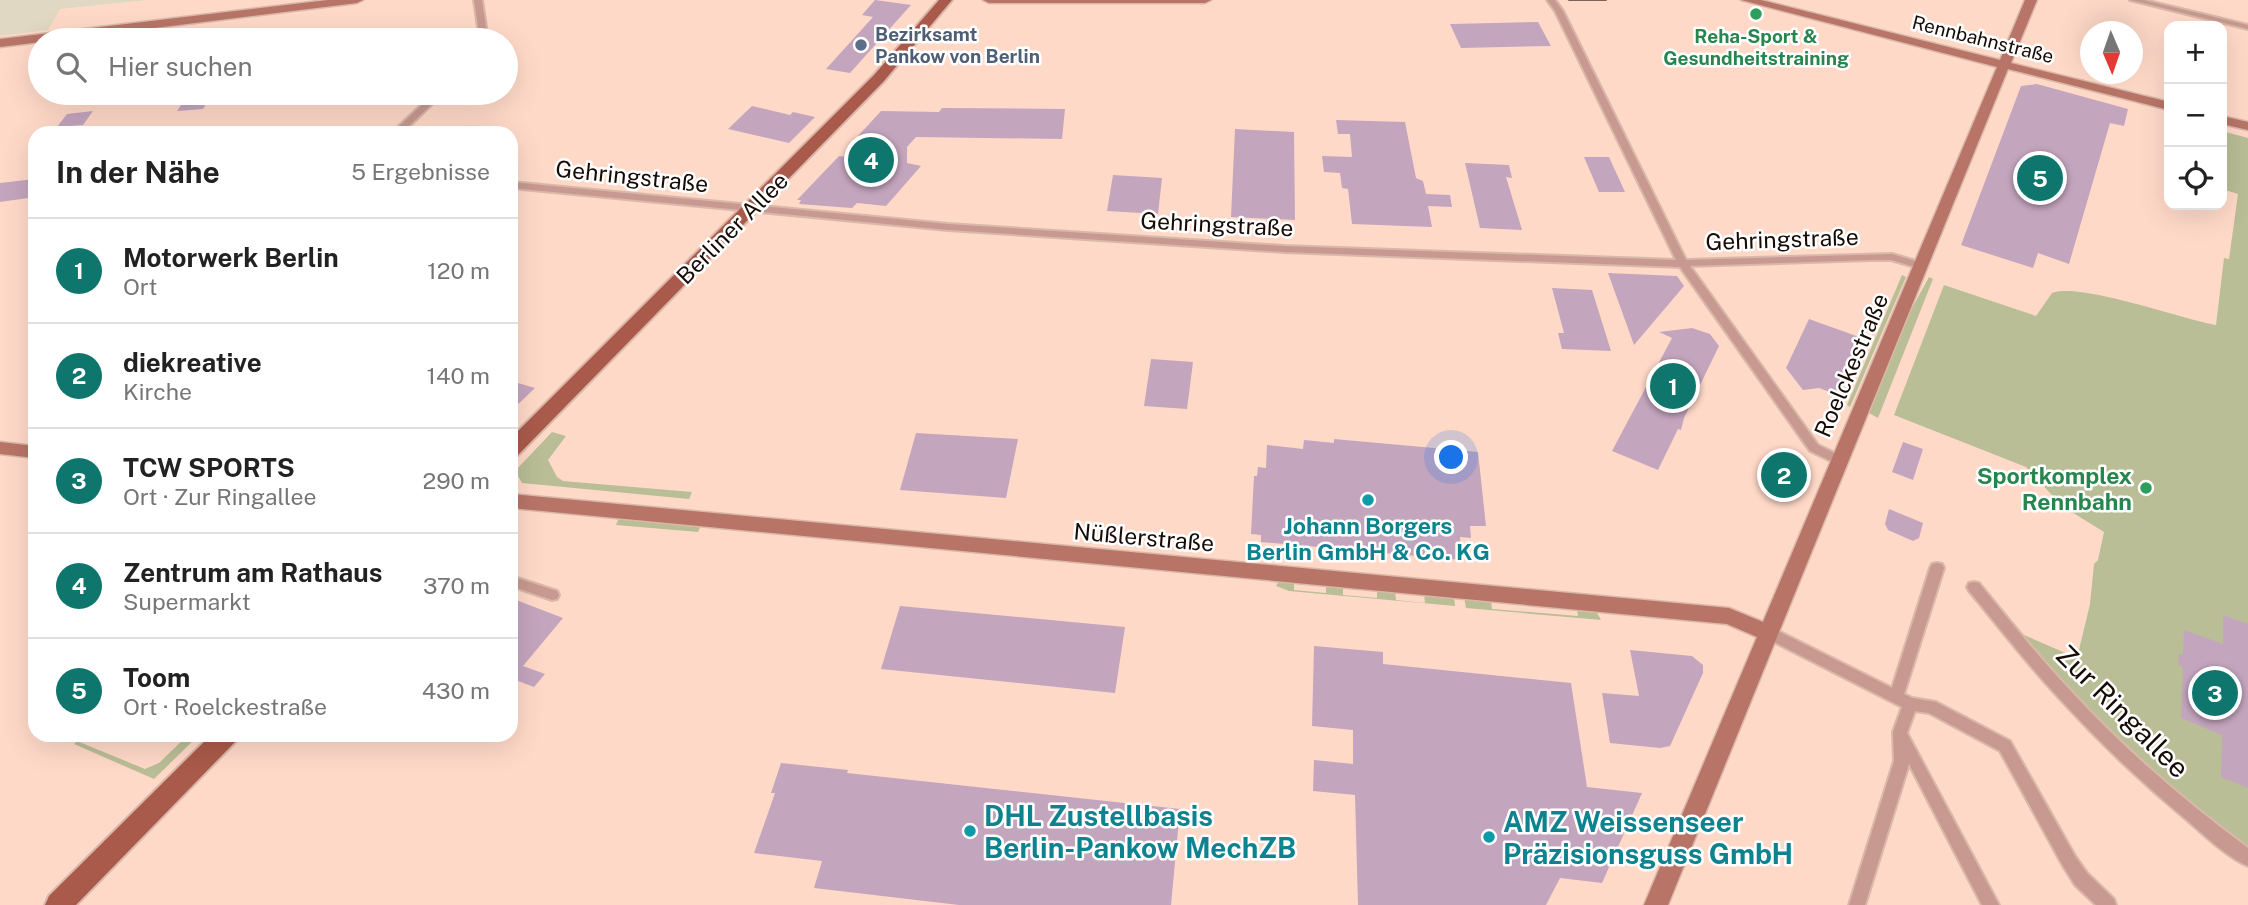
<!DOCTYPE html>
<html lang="de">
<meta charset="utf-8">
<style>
body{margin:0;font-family:"Public Sans",sans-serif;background:#f2f2f2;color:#222}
.controls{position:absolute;right:21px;top:21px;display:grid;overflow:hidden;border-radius:14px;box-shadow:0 7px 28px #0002}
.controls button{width:63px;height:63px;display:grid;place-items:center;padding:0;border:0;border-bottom:2px solid #e0e0e0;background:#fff;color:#222;font:35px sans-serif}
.compass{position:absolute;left:2080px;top:21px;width:63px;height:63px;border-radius:50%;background:#fff;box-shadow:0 7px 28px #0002;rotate:178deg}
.you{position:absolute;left:1452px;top:458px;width:24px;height:24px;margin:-18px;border:5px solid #fff;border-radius:50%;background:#1a73e8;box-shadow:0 0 0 10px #1a73e833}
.badge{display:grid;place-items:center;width:46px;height:46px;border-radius:50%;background:#0f766e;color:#fff;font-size:23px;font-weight:700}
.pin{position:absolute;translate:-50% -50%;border:4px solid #fff;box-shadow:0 2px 7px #0006}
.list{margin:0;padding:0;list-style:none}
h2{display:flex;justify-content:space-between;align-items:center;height:91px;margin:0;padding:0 28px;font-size:30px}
h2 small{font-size:23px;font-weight:400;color:#767676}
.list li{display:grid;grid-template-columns:46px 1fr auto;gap:21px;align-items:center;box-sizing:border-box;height:105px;padding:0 28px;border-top:2px solid #e0e0e0}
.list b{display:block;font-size:26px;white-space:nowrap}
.list p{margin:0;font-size:23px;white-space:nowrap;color:#767676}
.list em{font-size:23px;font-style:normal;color:#767676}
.icon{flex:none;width:38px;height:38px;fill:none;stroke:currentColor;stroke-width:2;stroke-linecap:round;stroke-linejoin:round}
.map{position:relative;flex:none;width:2248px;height:905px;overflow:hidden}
.search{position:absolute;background:#fff;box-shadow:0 7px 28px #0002;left:28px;top:28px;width:490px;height:77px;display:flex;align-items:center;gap:18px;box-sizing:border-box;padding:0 24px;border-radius:38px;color:#767676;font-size:26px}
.panel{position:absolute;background:#fff;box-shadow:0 7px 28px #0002;left:28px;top:126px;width:490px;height:616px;border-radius:21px}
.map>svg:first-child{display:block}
.education{fill:#e0d8c3}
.green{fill:#b9be96}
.building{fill:#c4a5be}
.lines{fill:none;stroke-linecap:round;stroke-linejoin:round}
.street-casing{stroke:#dab8a9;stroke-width:4}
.secondary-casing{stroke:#dab8a9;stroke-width:3}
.primary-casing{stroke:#dab8a9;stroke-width:4}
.street{fill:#c89990;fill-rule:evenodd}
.secondary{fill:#b87567;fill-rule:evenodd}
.primary{fill:#aa5a4a;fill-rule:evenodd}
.tram{stroke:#7a6359;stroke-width:2}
.leisure-dot{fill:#2e9e5b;stroke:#fff;stroke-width:2.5}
.service-dot{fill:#5c6f8a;stroke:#fff;stroke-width:2.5}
.culture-dot{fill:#0f9aa8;stroke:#fff;stroke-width:2.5}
.labels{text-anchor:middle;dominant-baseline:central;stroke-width:5;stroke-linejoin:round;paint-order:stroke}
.far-service-label{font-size:19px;font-weight:bold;fill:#4e5e75;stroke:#fff;text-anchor:start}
.far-leisure-label{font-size:19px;font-weight:bold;fill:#27864d;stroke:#fff}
.far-street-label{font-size:19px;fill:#170b06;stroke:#fff}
.street-label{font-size:23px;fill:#170b06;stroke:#fff}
.leisure-label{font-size:23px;font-weight:bold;fill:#27864d;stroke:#fff;text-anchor:end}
.culture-label{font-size:23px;font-weight:bold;fill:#0d838f;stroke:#fff}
.near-street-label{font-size:28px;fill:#170b06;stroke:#fff}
.near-culture-label{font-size:28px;font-weight:bold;fill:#0d838f;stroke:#fff;text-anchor:start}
</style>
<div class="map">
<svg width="2248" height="905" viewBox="0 0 2248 905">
<rect width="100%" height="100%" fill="#ffd9c8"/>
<path class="education" d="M0 0H147L60 9 48 30 0 36Z"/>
<g class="green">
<path d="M2222 131 2248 138V849C2164 784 2087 711 2017 632L2077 658 2090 604 2094 564 2098 560 2104 532 2062 506 2026 467 1894 415 1944 285 2036 316 2052 293C2079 282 2182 319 2216 325L2224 258 2229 259 2238 194 2222 189Z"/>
<path d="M1902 275 1906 277 1850 407 1847 405Z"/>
<path d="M1929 277 1933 279 1878 418 1869 413 1911 310Z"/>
<path d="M552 432 566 436 548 460 557 477 563 481 692 492 689 499 522 483 515 471Z"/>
<path d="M634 519 701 525 698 532 616 525 618 520Z"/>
<path d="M1280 580 1294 581V590L1326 593V584L1343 586V595L1377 598V589L1395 591 1396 600 1425 603 1424 593 1454 596 1455 606 1289 591 1276 586Z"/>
<path d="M1464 597 1491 600 1492 609 1578 616 1577 608 1595 609 1601 620 1466 608Z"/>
<path d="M188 735H199L154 779 74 744 77 741 145 769 159 763Z"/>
</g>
<g class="building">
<path d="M875 0 911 5 850 73 826 69 873 17 862 15Z"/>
<path d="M1538 22 1551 46 1461 48 1450 24Z"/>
<path d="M2037 84 2128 109 2124 126 2110 123 2069 264 2038 253 2033 268 1961 245 2021 86Z"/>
<path d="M189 93H213L203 109 177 111Z"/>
<path d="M752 106 790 115 793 112 815 117 789 143 728 129Z"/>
<path d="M942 108 1065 109 1062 139 916 137 907 147V163L921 166 886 206 857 203 852 208 799 204 801 200H797L839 156 846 157 865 138 858 136 881 111 939 112Z"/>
<path d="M93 111 83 125 57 127 67 114Z"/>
<path d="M1336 120 1405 122 1416 178 1423 181 1426 194 1450 195 1452 207 1428 206 1432 227 1352 224 1348 189 1342 188 1340 173 1324 172 1322 156 1352 157 1350 134H1338Z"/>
<path d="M1235 129 1294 132 1295 220 1231 217Z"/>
<path d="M1584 157H1609L1625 192H1599Z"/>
<path d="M1465 163 1509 165 1512 178 1506 177 1522 230 1480 228Z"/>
<path d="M1113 175 1162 178 1158 214 1107 211Z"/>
<path d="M35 179V197L0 202V183Z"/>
<path d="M1608 273 1677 276 1684 286 1634 345Z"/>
<path d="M1552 288 1592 290 1611 351 1562 349 1558 333H1564Z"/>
<path d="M1809 319 1862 338 1838 395 1819 388 1803 390 1786 368Z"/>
<path d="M1692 328 1710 334 1719 346 1684 418 1681 430 1678 429 1658 470 1612 451 1672 338 1659 332Z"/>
<path d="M1151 359 1193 362 1187 409 1144 406Z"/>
<path d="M511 381 535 388 511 411Z"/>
<path d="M916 433 1018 439 1006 498 900 490Z"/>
<path d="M1334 439 1478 452 1486 526H1470L1471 538 1460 537 1462 560 1261 542V535L1251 534 1254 476H1257L1258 467 1266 468 1267 445 1303 449 1304 440 1334 443Z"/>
<path d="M1903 442 1923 449 1913 480 1892 472Z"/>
<path d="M1889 509 1923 523 1919 538 1913 541 1888 530 1885 524Z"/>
<path d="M511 598 563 618 523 666 545 674 534 687 513 679 511 681Z"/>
<path d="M900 606 1125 627 1115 693 881 669Z"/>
<path d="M2223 615 2248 624V788L2221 777 2222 735 2181 718 2183 667 2178 664 2179 654 2183 655 2184 630 2223 644Z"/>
<path d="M1314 646 1383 652V664L1571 683 1587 787 1642 793 1602 883 1560 878 1546 905H1358L1355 795 1313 791 1314 760 1353 764V730L1312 726Z"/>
<path d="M1630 650 1692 656 1703 665V673L1670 746 1660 748 1610 743 1602 693 1639 696Z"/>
<path d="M781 763 848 770 847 773 1180 809 1171 905H959L814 888 822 861 754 853 775 793H771Z"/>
</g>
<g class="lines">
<g class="street-casing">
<g id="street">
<path d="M474 0H482L488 40H480Z"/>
<path d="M1547 0H1555L1563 11 1686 260 1892 254 1926 264 1927 266 1922 269 1891 260H1870L1690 266 1818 445 1843 457 1845 460 1843 463H1835L1810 451 1680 267 1284 252 948 230 511 188V182L948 224 1284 246 1676 260 1555 11Z"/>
<path d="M2130 0H2144L2248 25V29Z"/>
<path d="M434 93H443L402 133H392Z"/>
<path d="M1937 563 1942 564 1944 568 1904 694 1912 698 1936 702 2010 741 2075 856 2087 873 2114 899 2116 905H2096L2075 885 2063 866 2000 751 1929 713 1915 711 1907 733 1999 905H1982L1909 764 1865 905H1849L1894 761 1893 732 1902 707 1764 637 1762 633 1764 629 1769 627 1774 629 1892 688 1930 568 1932 564Z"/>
<path d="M511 576 557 591 559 595 557 599 552 600 511 586Z"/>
<path d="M1974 582 1979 583C2008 619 2037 655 2069 689 2123 748 2184 801 2248 848V866C2228 858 2204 835 2188 821 2142 783 2099 742 2059 698 2027 664 1999 627 1969 591L1967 587 1969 583Z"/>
</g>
</g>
<g class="secondary-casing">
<g id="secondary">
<path d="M328 0H363L357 3 0 47V39Z"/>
<path d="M983 0H1211L1205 3H989Z"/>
<path d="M1741 0H1761L2000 60 2025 0H2037L2011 63 2169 102V110L2008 69 1668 905H1644L1757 637 1727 624 511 508V494L1729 608 1763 622 1997 67Z"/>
<path d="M2222 116 2248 122V130L2222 124Z"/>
<path d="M0 442 35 446V458L0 454Z"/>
</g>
</g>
<g class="primary-casing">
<g id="primary">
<path d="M939 0H952L884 81 518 455 511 457V438L874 75Z"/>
<path d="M211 735H239L235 742 76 905H45L49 896Z"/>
</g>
</g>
<use href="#street" class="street"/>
<use href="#secondary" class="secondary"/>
<use href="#primary" class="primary"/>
<path class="tram" d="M1569 0H1606"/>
</g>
<g class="leisure-dot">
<circle cx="1756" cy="14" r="7"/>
<circle cx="2146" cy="488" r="7"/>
</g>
<circle class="service-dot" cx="861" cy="45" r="7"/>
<g class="culture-dot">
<circle cx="1368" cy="500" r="7"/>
<circle cx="970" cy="831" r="7"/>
<circle cx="1489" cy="837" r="7"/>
</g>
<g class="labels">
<g class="far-service-label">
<text x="875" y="34">Bezirksamt<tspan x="875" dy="22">Pankow von Berlin</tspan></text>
</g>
<g class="far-leisure-label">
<text x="1756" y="36">Reha-Sport &amp;<tspan x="1756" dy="22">Gesundheitstraining</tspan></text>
</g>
<g class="far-street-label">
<text transform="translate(1983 39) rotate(14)">Rennbahnstraße</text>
</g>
<g class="street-label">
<text transform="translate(632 176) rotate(6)">Gehringstraße</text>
<text transform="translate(1217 224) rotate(3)">Gehringstraße</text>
<text transform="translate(732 228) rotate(-45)">Berliner Allee</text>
<text transform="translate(1782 239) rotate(-2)">Gehringstraße</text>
<text transform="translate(1851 365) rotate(-67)">Roelckestraße</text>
<text transform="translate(1144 537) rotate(5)">Nüßlerstraße</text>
</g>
<g class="leisure-label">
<text x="2132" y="475">Sportkomplex<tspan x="2132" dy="26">Rennbahn</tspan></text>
</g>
<g class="culture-label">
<text x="1368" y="525">Johann Borgers<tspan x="1368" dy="26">Berlin GmbH &amp; Co. KG</tspan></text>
</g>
<g class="near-street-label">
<text transform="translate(2123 711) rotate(45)">Zur Ringallee</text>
</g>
<g class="near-culture-label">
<text x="984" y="815">DHL Zustellbasis<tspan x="984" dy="32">Berlin-Pankow MechZB</tspan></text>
<text x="1503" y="821">AMZ Weissenseer<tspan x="1503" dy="32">Präzisionsguss GmbH</tspan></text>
</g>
</g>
</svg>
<div class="controls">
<button>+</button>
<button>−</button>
<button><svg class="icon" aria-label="locate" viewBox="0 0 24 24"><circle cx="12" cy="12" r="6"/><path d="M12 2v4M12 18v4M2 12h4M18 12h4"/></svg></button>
</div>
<svg class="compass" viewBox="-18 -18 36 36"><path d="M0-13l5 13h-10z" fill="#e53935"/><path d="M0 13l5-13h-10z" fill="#767676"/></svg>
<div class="you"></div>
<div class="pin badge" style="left:1673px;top:386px">1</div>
<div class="pin badge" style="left:1784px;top:475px">2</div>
<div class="pin badge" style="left:2215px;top:693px">3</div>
<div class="pin badge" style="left:871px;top:160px">4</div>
<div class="pin badge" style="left:2040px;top:178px">5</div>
<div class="search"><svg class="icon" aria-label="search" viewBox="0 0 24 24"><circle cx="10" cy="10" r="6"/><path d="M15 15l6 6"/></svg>Hier suchen</div>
<section class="panel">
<h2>In der Nähe<small>5 Ergebnisse</small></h2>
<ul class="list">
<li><span class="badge">1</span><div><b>Motorwerk Berlin</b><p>Ort</p></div><em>120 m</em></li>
<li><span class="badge">2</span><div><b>diekreative</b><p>Kirche</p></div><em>140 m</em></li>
<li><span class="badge">3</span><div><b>TCW SPORTS</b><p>Ort · Zur Ringallee</p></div><em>290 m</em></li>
<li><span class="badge">4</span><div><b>Zentrum am Rathaus</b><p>Supermarkt</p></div><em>370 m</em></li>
<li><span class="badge">5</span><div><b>Toom</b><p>Ort · Roelckestraße</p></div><em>430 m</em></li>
</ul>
</section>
</div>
